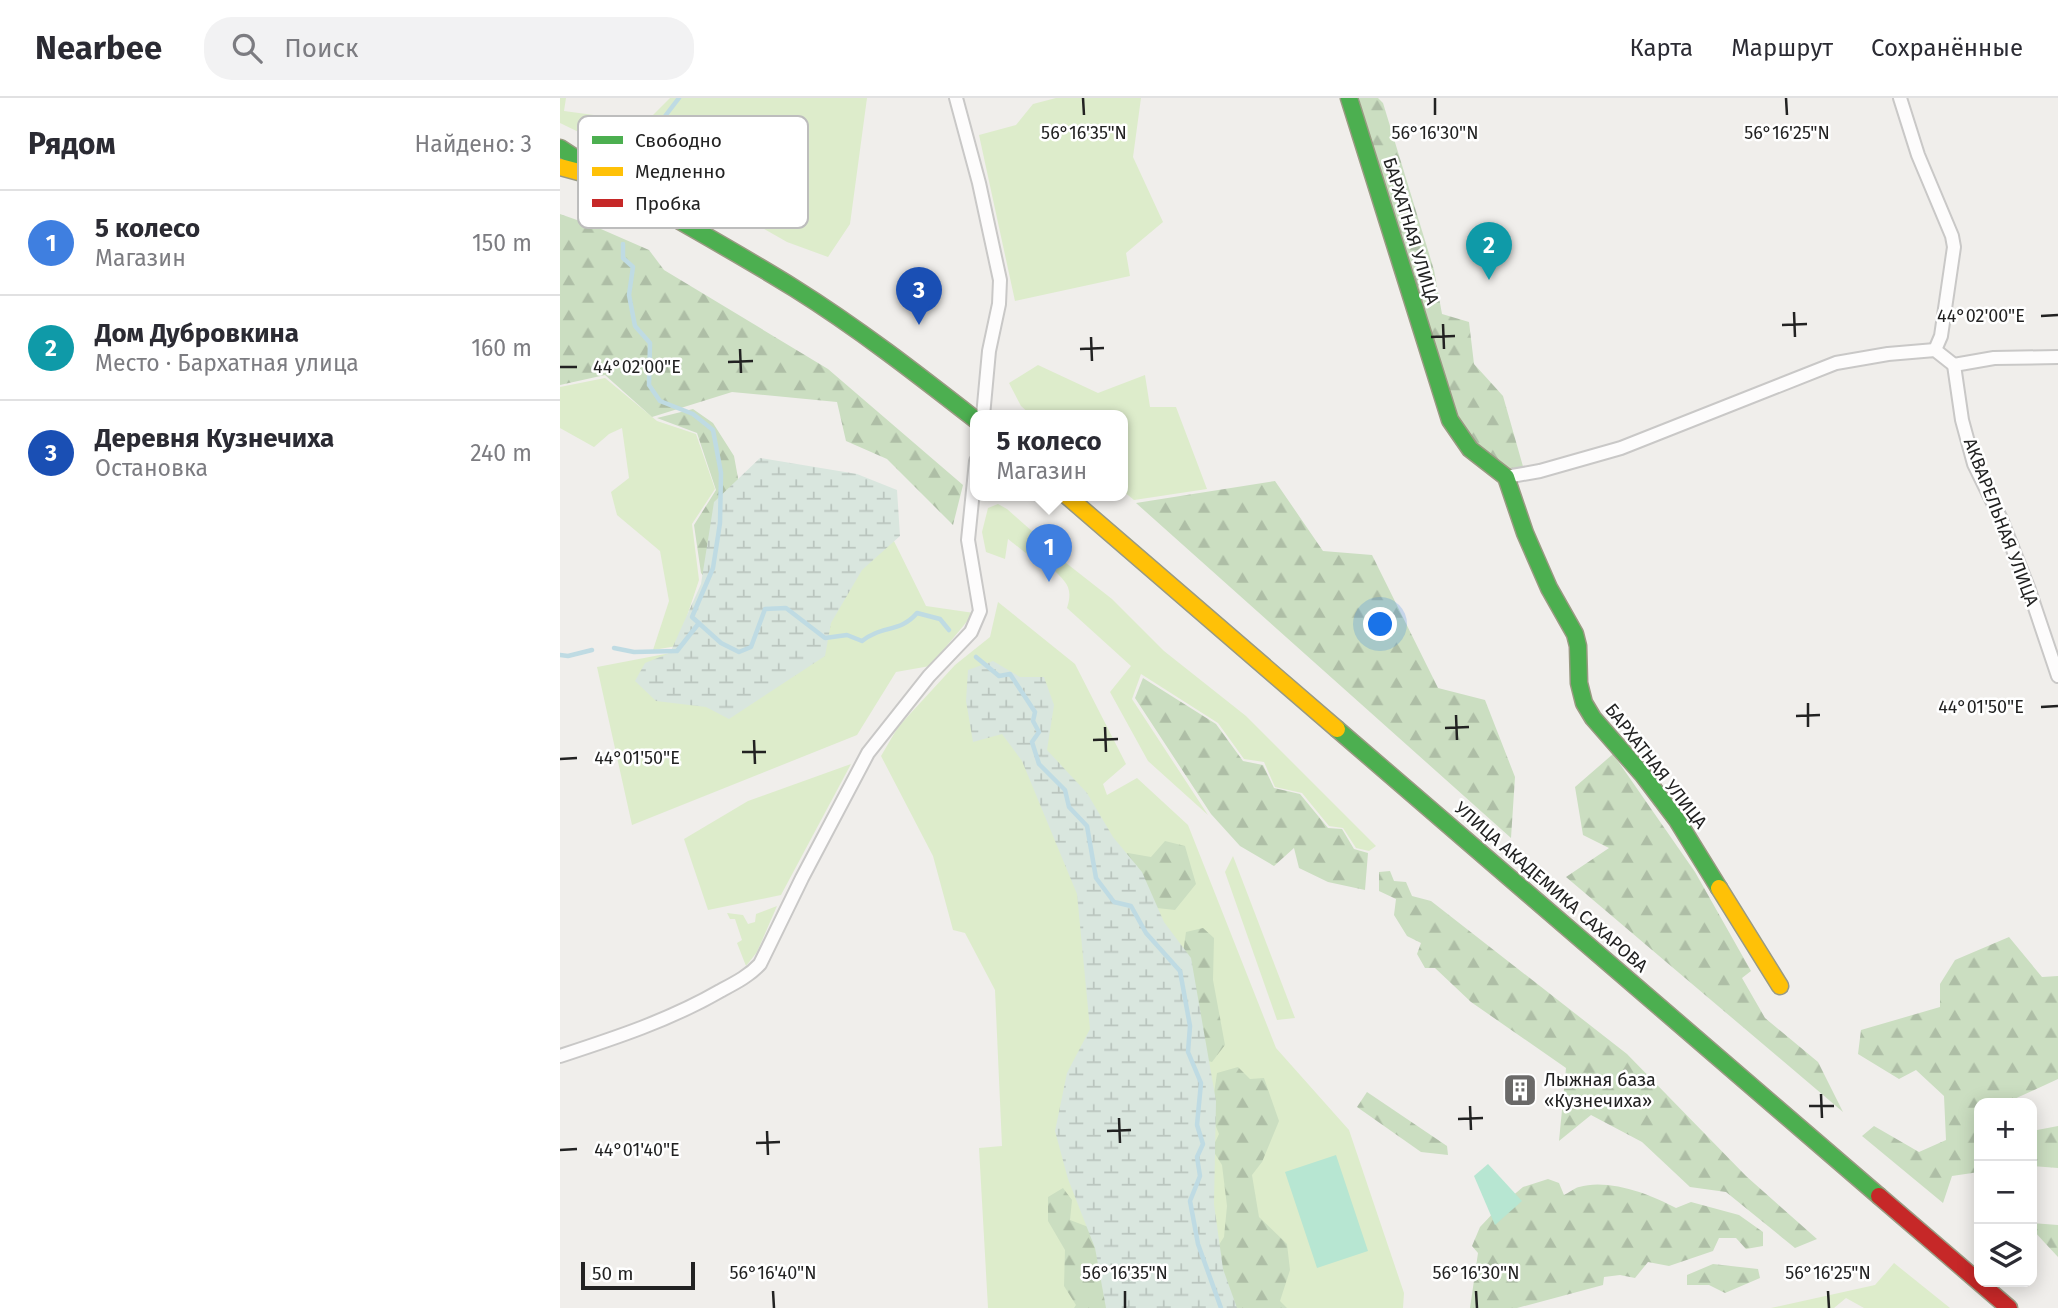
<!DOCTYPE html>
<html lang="ru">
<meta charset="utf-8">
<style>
body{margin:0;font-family:"Fira Sans",sans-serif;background:#f2f2f3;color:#2b2b33}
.controls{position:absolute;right:21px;bottom:21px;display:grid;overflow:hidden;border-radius:14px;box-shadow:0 4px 18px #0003}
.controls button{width:63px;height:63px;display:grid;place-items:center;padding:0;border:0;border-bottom:2px solid #e1e1e2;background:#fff;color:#2b2b33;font:35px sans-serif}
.scale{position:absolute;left:21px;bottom:18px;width:114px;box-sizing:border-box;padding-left:7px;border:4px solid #222;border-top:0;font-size:19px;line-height:24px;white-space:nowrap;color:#222;-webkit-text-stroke:5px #fff;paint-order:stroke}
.you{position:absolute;left:821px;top:527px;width:24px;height:24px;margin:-18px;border:5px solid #fff;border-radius:50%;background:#1a73e8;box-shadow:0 0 0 10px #1a73e833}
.badge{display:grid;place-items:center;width:46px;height:46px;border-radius:50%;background:#6a6968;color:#fff;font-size:23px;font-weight:700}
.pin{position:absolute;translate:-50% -58px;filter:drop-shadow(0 2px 4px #0008)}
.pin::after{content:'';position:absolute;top:37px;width:24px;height:21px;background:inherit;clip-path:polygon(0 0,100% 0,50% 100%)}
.popup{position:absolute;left:410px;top:312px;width:158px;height:91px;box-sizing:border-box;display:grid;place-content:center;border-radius:14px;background:#fff;filter:drop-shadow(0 2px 5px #0005);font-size:23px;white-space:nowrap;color:#7c7c81}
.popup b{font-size:26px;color:#2b2b33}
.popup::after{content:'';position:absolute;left:50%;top:100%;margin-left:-14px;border:14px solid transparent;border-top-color:#fff}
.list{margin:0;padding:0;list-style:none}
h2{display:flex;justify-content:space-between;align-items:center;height:91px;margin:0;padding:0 28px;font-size:30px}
h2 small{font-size:23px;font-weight:400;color:#7c7c81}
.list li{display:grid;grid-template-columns:46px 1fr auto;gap:21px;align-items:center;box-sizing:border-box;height:105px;padding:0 28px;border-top:2px solid #e1e1e2}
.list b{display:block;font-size:26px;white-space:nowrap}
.list p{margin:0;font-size:23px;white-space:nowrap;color:#7c7c81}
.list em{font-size:23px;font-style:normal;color:#7c7c81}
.icon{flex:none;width:38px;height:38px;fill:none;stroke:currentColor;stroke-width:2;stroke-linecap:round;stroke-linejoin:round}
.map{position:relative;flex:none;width:1498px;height:1210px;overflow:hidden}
header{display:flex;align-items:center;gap:42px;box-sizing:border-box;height:98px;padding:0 35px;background:#fff;border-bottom:2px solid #e1e1e2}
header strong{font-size:33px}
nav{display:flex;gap:38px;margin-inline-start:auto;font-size:24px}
.search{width:490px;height:63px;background:#f2f2f3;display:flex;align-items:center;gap:18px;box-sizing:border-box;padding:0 24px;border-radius:28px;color:#7c7c81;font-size:26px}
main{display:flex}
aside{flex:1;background:#fff}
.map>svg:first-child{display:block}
.grass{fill:#ddeccb}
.forest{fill:url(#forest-firs)}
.wetland{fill:url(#wetland-marsh)}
.pitch{fill:#b7e6d2}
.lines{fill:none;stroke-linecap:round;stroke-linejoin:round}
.stream{stroke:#bfdbe3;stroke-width:4.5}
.street-casing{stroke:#c9c8c7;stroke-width:16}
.fast-casing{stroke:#999a82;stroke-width:19}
.slow-casing{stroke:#999a82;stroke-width:19}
.jam-casing{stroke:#999a82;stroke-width:19}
.street{stroke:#fdfcfc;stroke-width:12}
.fast{stroke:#4caf50;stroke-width:16}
.slow{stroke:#ffc107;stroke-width:16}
.jam{stroke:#c62828;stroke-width:16}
.ticks{fill:none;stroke:#222;stroke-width:2.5}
.labels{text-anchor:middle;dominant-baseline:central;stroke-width:5;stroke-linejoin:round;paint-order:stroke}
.street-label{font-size:18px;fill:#222;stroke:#fff}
.poi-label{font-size:18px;fill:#222;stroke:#fff;text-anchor:start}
.key{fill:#fff;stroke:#bdbdbd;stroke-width:2}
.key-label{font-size:19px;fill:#222}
.ticks-label{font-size:18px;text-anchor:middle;fill:#222;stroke:#fff;stroke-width:5;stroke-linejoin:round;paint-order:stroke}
</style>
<header>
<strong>Nearbee</strong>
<div class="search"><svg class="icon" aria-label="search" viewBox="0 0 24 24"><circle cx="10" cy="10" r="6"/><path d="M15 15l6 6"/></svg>Поиск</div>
<nav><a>Карта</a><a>Маршрут</a><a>Сохранённые</a></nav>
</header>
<main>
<aside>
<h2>Рядом<small>Найдено: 3</small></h2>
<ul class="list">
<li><span class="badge" style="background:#3f7fe0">1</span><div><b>5 колесо</b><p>Магазин</p></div><em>150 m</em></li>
<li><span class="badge" style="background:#0f9aa8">2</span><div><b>Дом Дубровкина</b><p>Место · Бархатная улица</p></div><em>160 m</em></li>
<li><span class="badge" style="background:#1a4fb4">3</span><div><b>Деревня Кузнечиха</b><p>Остановка</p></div><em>240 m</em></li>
</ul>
</aside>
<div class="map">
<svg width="1498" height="1210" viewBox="0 0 1498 1210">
<defs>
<pattern id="forest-firs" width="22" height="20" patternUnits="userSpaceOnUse" patternTransform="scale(1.75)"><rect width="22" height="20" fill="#cbdec1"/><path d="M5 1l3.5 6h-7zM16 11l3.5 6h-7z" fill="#aebea6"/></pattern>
<pattern id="wetland-marsh" width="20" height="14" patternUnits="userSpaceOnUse" patternTransform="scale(1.75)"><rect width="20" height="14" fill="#d9e6de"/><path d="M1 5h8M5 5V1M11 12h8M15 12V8" fill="none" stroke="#bac5be"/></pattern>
</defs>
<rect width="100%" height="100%" fill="#f0eeeb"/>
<g class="grass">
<path d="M0 0H6L4 13 86 24 110 0H307L290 126 268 159 227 144 126 86 0 25Z"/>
<path d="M496 0H581L573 59 603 124 566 155 570 178 455 203 419 37 456 27 473 6Z"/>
<path d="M478 267 538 295 585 277 590 309H616L647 391 574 402 563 393 562 318H472L461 308 449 285Z"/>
<path d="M45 280 97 323 136 336 155 391 132 426 139 482 117 548 93 552 109 503 100 453 57 417 51 394 69 380 62 330 49 336 34 349 0 330V289Z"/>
<path d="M438 406 447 411 490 449 488 461 477 464 448 441 445 461 426 454 422 434 428 410Z"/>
<path d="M330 435 366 508 414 515 370 568 336 574 297 637 72 727 37 569 126 552Z"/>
<path d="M501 461 552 501 604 553 686 618 816 748 809 753 796 750 783 730 769 728 742 695 715 689 704 664 684 661 658 625 581 576 572 601 648 717 588 663 550 594 571 568 507 510C514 488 505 484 491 469L490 464Z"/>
<path d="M438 504 515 566 566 666 543 686 547 697 577 680 628 727 716 950 789 1032 844 1195 843 1210H428L419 1050 442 1048 435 892 405 835 393 832 373 758 321 658 338 629 395 567 430 539Z"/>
<path d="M291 666 221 797 148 812 124 741 188 703Z"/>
<path d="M673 758 735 920 717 922 665 774Z"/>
<path d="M217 808 197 854 186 868 177 845 182 842 175 821H170L167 815 183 817 188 826 195 824 196 816Z"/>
<path d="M1334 1165 1390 1210H1304L1286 1200 1274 1210H1211L1315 1187Z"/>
</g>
<g class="forest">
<path d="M799 0H818L823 5 874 172 882 216 909 224 914 266 943 298 964 372H944L908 341 892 315 823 98Z"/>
<path d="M0 116 34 128 89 152 104 172 268 271 403 387 393 427 327 361 286 343 277 304 172 294 92 319 45 277 0 287Z"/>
<path d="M133 311 153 325 174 358 180 391 156 492 141 475 134 427 156 392 137 335 97 320Z"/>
<path d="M715 383 763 453 812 457 878 590 925 602 955 679 951 740 576 405Z"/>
<path d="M583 580 656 626 683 663 703 667 714 690 740 696 768 730 782 731 794 751 808 755 805 792 768 784 739 770 734 750 714 768 680 748 651 716 575 600Z"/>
<path d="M1053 656 1135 774 1191 873 1182 880 1205 920 1258 964 1283 1014 1006 779 1049 750 1023 737 1015 689Z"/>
<path d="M605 743 625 748 636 786 615 812 579 808 555 762 568 755 591 759Z"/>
<path d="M830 773 834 783 846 784 852 798 871 803 1067 956 1186 1078 1257 1141 1235 1150 1166 1094 1130 1089 1082 1044 1031 1017 999 1043 1006 970 911 904 875 870H865L857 856 861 845 847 838 834 817 836 801 819 793V774Z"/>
<path d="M643 830 654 840 653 882 665 947 652 964 637 960 619 883 626 834Z"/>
<path d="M1449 839 1482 879 1498 878V981L1450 1003V1005H1419V1074L1392 1078 1383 1105 1302 1038 1314 1028 1359 1054 1386 1042 1384 998 1356 972 1339 981 1298 956 1301 932 1380 909V886L1395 862Z"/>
<path d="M678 969 690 981 704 980 719 1023 702 1064 692 1077 699 1119 727 1146 730 1172 720 1203 727 1210H662L651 1159 664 1139 667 1108 662 1067 652 1051 659 1036 651 1016 657 975Z"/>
<path d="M807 994 887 1048 888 1057 861 1054 797 1009Z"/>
<path d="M1498 1028V1070L1472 1068V1033Z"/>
<path d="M988 1081 999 1085 1004 1097C1009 1095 1014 1090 1019 1089 1047 1080 1091 1096 1116 1110L1131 1104 1179 1117 1203 1134V1148L1186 1151 1176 1140H1159L1153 1153 1109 1168 1088 1164 1075 1180 1060 1177 1044 1179 1043 1187 957 1210H910L918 1155 912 1148 920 1129 938 1110 963 1089Z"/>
<path d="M503 1090 512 1102 510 1122 531 1130 644 1210H514L516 1207 504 1188 505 1152 488 1123V1099Z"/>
<path d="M1472 1125 1498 1127V1159L1472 1131Z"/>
<path d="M1153 1166 1198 1171 1200 1180 1165 1195 1149 1187H1127V1177Z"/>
</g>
<g class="wetland">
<path d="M200 360 297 376 337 392 340 438 302 472 271 525 265 558 169 621 146 609 96 603 75 583 85 565 110 555 141 486 154 404Z"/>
<path d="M433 563 460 579H484L494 607 487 652 527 695 553 739 582 774 604 824 631 860 656 1003 654 1106 663 1171 677 1210H546L535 1150 508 1081 495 1033 507 975 530 931 517 796 462 663 442 636 413 644 406 603 408 572Z"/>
</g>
<g class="pitch">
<path d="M776 1057 808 1153 757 1170 725 1074Z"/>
<path d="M928 1066 962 1103 935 1127 914 1078Z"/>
</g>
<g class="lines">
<g class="stream">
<path d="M99 26 119 0"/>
<path d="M63 146V160L73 169 69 197 75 228 90 245 89 287 100 303 133 316 153 332 161 375 160 425 153 470 132 519 161 545 179 554 191 549 205 511 226 510 265 540 287 537 302 543C322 527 340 535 357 515L380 521 389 532"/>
<path d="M54 550 74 554 117 553 139 525"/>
<path d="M0 557 8 558 32 552"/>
<path d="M416 559 439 578 450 576 475 614 473 623 479 634 472 644 479 666 505 692 509 709 527 728 536 780 554 804 571 808 586 835 620 873 630 928 628 954 641 985 637 1027 643 1046 637 1059 640 1078 630 1103 638 1146 661 1210"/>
</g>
<g class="street-casing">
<g id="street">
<path d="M396 0 419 85 440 182 439 206 429 253 423 318"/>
<path d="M1340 0 1358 57 1392 138 1394 149 1381 238 1375 252"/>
<path d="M1394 267 1402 322 1414 366 1441 421 1469 492 1498 578"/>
<path d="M946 379 980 373 1061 350 1276 265 1328 256 1375 252 1394 267 1434 260 1498 259"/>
<path d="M0 958C55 940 110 922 160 893 175 885 189 878 200 866L242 780 308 655 369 578 411 534 420 513 408 442 416 363"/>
</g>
</g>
<g class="fast-casing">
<g id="fast">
<path d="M789 0 890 322 910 351 946 379 965 435 989 490 1015 536 1018 548 1019 585 1024 605 1033 620 1083 677 1117 722 1159 790"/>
<path d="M0 50C76 101 157 142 234 190 298 230 357 276 416 322"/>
<path d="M777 631 1319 1098"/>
</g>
</g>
<g class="slow-casing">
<g id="slow">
<path d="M0 69 30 77"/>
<path d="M507 398 777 631"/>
<path d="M1159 790 1220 888"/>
</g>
</g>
<g class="jam-casing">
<path id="jam" d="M1319 1098 1449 1210"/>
</g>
<use href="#street" class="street"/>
<use href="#fast" class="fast"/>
<use href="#slow" class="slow"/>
<use href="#jam" class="jam"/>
</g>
<path class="ticks" d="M523 0 524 17M875 0V17M1226 0 1227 17M1234 214 1235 239M1481 218 1498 217M883 226 884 251M1222 227 1247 226M531 239 532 263M871 239 895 238M180 251 181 275M520 251 544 250M168 264 193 263M0 269H17M1248 605V629M1481 609 1498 608M896 617 897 642M1236 618 1260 617M545 629 546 654M885 630 909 629M194 642 195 666M533 642 558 641M182 654H206M0 661 17 660M1261 996 1262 1020M910 1008 911 1032M1249 1008H1274M559 1020 560 1045M898 1021 923 1020M207 1033 208 1057M547 1033 571 1032M196 1045 220 1044M0 1052 17 1051M213 1193 214 1210M565 1193V1210M916 1193 917 1210M1268 1193 1269 1210"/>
<defs>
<g id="building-square" transform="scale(1.75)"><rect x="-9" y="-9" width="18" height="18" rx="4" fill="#6a6968" stroke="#fff"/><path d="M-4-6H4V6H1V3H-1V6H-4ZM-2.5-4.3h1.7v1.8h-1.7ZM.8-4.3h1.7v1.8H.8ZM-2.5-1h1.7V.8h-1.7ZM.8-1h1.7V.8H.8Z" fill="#fff"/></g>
</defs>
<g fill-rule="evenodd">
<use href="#building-square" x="960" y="992"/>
</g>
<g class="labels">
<g class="street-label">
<text transform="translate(851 133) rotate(73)">БАРХАТНАЯ УЛИЦА</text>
<text transform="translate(1441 424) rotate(69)">АКВАРЕЛЬНАЯ УЛИЦА</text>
<text transform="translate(1096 668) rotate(52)">БАРХАТНАЯ УЛИЦА</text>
<text transform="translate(991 789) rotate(41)">УЛИЦА АКАДЕМИКА САХАРОВА</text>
</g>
<g class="poi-label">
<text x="984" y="982">Лыжная база<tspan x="984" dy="21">«Кузнечиха»</tspan></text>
</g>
</g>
<rect x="18" y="18" width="230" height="112" rx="10" class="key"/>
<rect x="32" y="38" width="31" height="8" fill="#4caf50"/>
<rect x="32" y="69" width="31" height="9" fill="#ffc107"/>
<rect x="32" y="101" width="31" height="8" fill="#c62828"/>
<g class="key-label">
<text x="75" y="49">Свободно</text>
<text x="75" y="80">Медленно</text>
<text x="75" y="112">Пробка</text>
</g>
<g class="ticks-label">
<text x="524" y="41">56°16'35"N</text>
<text x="875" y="41">56°16'30"N</text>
<text x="1227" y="41">56°16'25"N</text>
<text x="1421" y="224">44°02'00"E</text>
<text x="77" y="275">44°02'00"E</text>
<text x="1421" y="615">44°01'50"E</text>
<text x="77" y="666">44°01'50"E</text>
<text x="77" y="1058">44°01'40"E</text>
<text x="213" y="1181">56°16'40"N</text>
<text x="565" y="1181">56°16'35"N</text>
<text x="916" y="1181">56°16'30"N</text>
<text x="1268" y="1181">56°16'25"N</text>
</g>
</svg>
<div class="controls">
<button>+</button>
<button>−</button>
<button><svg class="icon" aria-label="layers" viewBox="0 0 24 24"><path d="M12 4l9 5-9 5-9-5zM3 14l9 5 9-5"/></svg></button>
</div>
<div class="scale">50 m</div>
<div class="you"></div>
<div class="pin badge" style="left:489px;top:484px;background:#3f7fe0">1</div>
<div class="popup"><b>5 колесо</b>Магазин</div>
<div class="pin badge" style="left:929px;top:182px;background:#0f9aa8">2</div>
<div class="pin badge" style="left:359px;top:227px;background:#1a4fb4">3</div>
</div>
</main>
